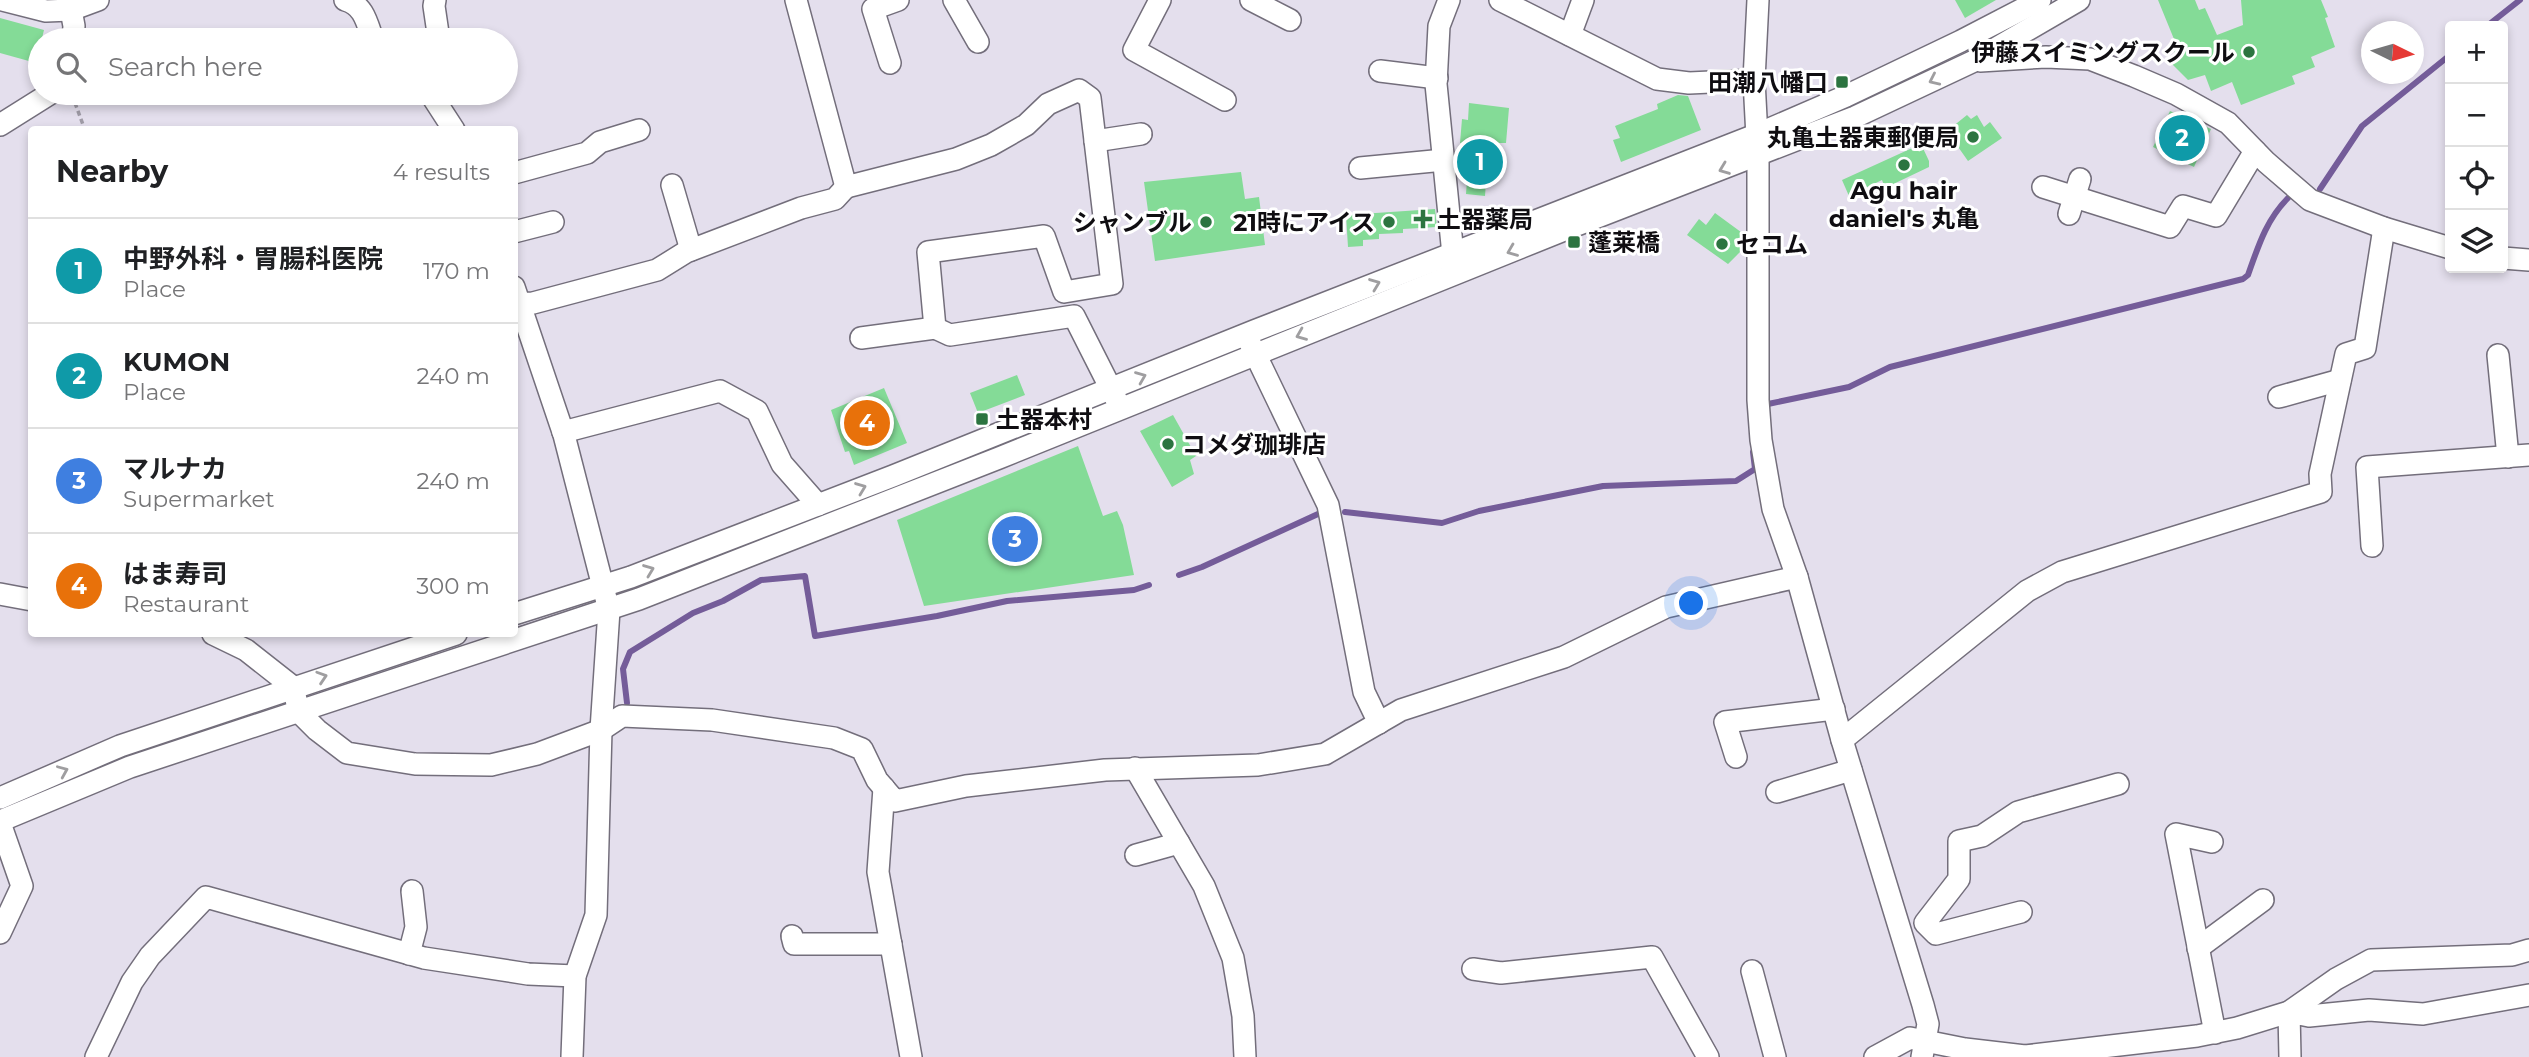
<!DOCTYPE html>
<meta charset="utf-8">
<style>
body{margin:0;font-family:Montserrat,"Noto Sans JP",sans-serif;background:#f6f6f6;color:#202124}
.controls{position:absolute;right:21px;top:21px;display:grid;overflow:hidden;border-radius:7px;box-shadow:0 4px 10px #0003}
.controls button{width:63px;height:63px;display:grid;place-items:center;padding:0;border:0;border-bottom:2px solid #e0e0e0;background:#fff;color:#202124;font:35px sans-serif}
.compass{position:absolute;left:2361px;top:21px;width:63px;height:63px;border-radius:50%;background:#fff;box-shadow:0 4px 10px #0003;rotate:95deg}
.you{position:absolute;left:1692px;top:604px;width:24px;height:24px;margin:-18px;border:5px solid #fff;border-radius:50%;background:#1a73e8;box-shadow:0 0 0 10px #1a73e833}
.badge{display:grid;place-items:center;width:46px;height:46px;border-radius:50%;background:#0b8043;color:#fff;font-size:23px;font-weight:700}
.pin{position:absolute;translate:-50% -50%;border:4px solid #fff;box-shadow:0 2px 7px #0006}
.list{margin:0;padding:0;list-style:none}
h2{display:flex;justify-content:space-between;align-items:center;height:91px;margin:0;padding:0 28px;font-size:30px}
h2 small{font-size:23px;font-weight:400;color:#757577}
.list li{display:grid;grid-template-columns:46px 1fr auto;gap:21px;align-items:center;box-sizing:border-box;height:105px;padding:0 28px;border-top:2px solid #e0e0e0}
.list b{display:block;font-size:26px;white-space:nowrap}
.list p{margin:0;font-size:23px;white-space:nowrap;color:#757577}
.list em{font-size:23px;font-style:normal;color:#757577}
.icon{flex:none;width:38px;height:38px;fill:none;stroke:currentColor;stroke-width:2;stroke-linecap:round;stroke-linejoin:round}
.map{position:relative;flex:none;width:2529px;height:1057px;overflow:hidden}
.search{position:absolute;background:#fff;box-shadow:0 4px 10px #0003;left:28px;top:28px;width:490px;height:77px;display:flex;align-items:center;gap:18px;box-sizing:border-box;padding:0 24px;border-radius:38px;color:#757577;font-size:26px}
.panel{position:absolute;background:#fff;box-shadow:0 4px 10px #0003;left:28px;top:126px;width:490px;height:511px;border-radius:7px}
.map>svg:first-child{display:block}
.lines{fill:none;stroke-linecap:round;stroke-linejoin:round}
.stream{stroke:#745c99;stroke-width:6}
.building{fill:#84db97}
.minor-casing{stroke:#736e7b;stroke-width:24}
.path{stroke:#9f9ba6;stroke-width:3.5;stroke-dasharray:5 3.5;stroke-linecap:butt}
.minor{stroke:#fff;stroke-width:21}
.oneway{stroke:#9f9ea0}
.poi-dot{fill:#2c7440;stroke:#fff;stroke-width:2.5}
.labels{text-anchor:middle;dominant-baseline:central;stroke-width:6;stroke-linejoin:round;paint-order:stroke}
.poi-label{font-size:24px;font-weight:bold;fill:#0f0d11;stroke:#fff;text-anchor:end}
</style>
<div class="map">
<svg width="2529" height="1057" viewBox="0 0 2529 1057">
<rect width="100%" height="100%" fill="#e4dfed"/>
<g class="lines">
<g class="stream">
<path d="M2487 26 2520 0"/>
<path d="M2320 189 2362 126 2450 55"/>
<path d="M1768 404 1849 387 1890 367 2243 279 2248 275C2258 247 2266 220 2288 198"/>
<path d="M1345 512 1442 523 1479 511 1603 486 1736 481 1755 469 1753 452"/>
<path d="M1179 575 1202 567 1318 514"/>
<path d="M627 703 623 669 630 652 693 613 723 601 761 580 805 576 815 636 937 616 1007 601 1134 590 1149 585"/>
</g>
</g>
<g class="building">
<path d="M1955 0H1996L1965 18Z"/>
<path d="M2158 0H2195L2199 10 2205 8 2217 35 2243 25 2241 0H2321L2328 17 2325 18 2335 47 2311 57 2315 67 2292 76 2295 84 2241 105 2232 82 2211 91 2205 75 2188 80 2172 64 2176 44Z"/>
<path d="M0 18 44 30 36 63 0 53Z"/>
<path d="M1678 95 1688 96 1701 130 1621 162 1613 140 1620 138 1615 126 1658 109 1657 104Z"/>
<path d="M1469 103 1509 108 1506 143H1499L1496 183 1486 182 1485 196 1466 194 1467 180 1460 179 1464 144 1460 143 1462 119 1468 120Z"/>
<path d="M2170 111 2211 129 2194 167 2153 147Z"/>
<path d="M1967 115 1971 119 1977 115 1984 127 1990 122 2002 138 1968 161 1949 134 1954 130 1952 127Z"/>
<path d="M1921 144 1929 161V167L1885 188 1882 180 1849 196 1842 180Z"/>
<path d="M1241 172 1245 199 1259 197 1265 245 1155 261 1144 182Z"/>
<path d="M1435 209 1437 227 1403 229V233L1379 234V239L1363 240V246L1348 247 1346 215Z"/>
<path d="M1715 213 1745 235V242L1740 252 1728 264 1687 235 1699 219 1706 225Z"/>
<path d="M1017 375 1025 395 978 413 970 393Z"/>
<path d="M884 388 907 443 854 465 849 451 845 452 831 410Z"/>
<path d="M1173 415 1196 456 1190 460 1194 474 1172 487 1140 431Z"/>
<path d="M1078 446 1103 516 1117 511 1123 525 1134 575 924 606 897 520Z"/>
</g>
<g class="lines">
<g class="minor-casing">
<g id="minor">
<path d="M2 0 46 11 71 10 98 0"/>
<path d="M345 0C364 5 367 23 373 40"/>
<path d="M435 0 434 6 439 40"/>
<path d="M796 0 846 187 956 159 991 145 1026 125 1048 104 1079 90 1090 98 1112 284 1064 292 1044 236 928 252 935 328 950 335 1074 316 1117 401"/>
<path d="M954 0 978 42"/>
<path d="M1160 0 1134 50 1225 100"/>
<path d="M1251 0 1290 20"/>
<path d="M1449 0 1439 26 1436 84 1454 265"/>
<path d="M1500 0 1657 79 1689 83 1754 80"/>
<path d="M1758 0 1754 80 1758 156V400L1761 440 1773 509 1797 577 1842 740 1923 1005 1928 1024 1922 1057"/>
<path d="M71 10 74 26 73 40"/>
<path d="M1570 35 1583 0"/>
<path d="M1980 61 2046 57 2090 59 2134 76 2176 94 2228 123 2266 162 2310 200 2384 228 2450 248"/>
<path d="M890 63 873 9 898 0"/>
<path d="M1380 71 1437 78"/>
<path d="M427 93 432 96 454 130"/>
<path d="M0 125 51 93"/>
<path d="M1095 141 1141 134"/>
<path d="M1360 168 1444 160"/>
<path d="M514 173 587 153 600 142 639 130"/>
<path d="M672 185 691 250"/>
<path d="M2043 187 2170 227 2183 206 2216 216 2255 151"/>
<path d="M2069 214 2080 179"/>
<path d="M514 232 553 222"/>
<path d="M2503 258 2529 260"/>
<path d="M514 287 564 435 609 610 601 730 596 915 575 976 572 1057"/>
<path d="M514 304 533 303 657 270 686 252 801 208 835 199 846 187"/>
<path d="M861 338 935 328"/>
<path d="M1250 343 1328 505 1364 692 1379 723"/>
<path d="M2498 355 2508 457"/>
<path d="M2279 397 2340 380"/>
<path d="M563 432 720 391 757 411 782 464 818 505"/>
<path d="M2372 546 2367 467 2529 455"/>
<path d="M0 594 32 600"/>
<path d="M514 614 631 577 893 476 1254 331 1758 134 1846 96 1961 41 2040 0"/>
<path d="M213 634 246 650 293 687 299 712 317 730 347 753 415 764 491 765 537 754 601 730 622 716 712 720 834 738 862 749 877 780 895 801 966 786 1105 770 1258 765 1325 754 1401 710 1564 657 1666 607 1797 577"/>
<path d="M1842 740 2027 591 2062 572 2321 492 2320 474 2346 354 2365 348 2384 228"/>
<path d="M1736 757 1725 722 1834 709"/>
<path d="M1135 768 1204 886 1233 958 1243 1016 1245 1057"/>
<path d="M884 788 878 872 911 1057"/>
<path d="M1777 792 1851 770"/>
<path d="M0 798 120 746 456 634"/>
<path d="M0 821 130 767 639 599 999 458 1569 228 1855 117 1974 61 2079 0"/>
<path d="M0 823 22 886 0 933"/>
<path d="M2212 842 2176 834 2215 1033"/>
<path d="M1136 855 1179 843"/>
<path d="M2021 912 1936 934 1925 923 1959 879V841L1982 836 2018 812 2118 784"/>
<path d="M792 936 794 944H891"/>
<path d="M2198 948 2263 900"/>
<path d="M409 954 416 927 412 891"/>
<path d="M1473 969 1501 973 1652 957 1708 1057"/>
<path d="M1752 971 1775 1057"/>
<path d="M96 1057 132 982 150 956 206 897 424 958 528 974 575 976"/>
<path d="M1875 1057 1910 1038 1965 1049 2025 1056 2197 1036 2237 1028 2289 1012 2336 979 2371 960 2512 955 2529 950"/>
<path d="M2290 1057 2289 1012 2309 1016 2369 1010 2423 1014 2529 995"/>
</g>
</g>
<path class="path" d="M72 95 85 130"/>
<use href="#minor" class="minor"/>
</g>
<defs><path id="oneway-chevron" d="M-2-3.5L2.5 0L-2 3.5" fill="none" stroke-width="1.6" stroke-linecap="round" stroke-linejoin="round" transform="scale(1.75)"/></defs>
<g class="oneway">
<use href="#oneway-chevron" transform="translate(1934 80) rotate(155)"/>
<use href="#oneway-chevron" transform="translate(1724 169) rotate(159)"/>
<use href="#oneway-chevron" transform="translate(1512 251) rotate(158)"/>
<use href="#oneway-chevron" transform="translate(1375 284) rotate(-21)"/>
<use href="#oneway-chevron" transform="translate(1301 335) rotate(158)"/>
<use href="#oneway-chevron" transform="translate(1141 377) rotate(-22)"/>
<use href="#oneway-chevron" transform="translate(861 488) rotate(-21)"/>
<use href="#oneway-chevron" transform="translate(649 570) rotate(-21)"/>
<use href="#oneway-chevron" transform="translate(322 677) rotate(-18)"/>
<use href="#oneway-chevron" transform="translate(63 771) rotate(-23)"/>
</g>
<g class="poi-dot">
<circle cx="2249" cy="52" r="7"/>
<rect x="1835" y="75" width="14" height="14" rx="3.5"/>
<circle cx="1973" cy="137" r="7"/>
<circle cx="1904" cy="165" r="7"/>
<path d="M1419.5 208.5h7v7h7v7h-7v7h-7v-7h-7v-7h7z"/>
<circle cx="1206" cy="222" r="7"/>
<circle cx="1389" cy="222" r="7"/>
<rect x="1567" y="235" width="14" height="14" rx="3.5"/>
<circle cx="1722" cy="244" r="7"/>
<rect x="975" y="412" width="14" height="14" rx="3.5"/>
<circle cx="1168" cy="444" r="7"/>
</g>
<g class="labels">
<g class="poi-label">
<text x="2235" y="52">伊藤スイミングスクール</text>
<text x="1828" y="82">田潮八幡口</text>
<text x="1959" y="137">丸亀土器東郵便局</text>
<text x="1904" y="190" text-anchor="middle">Agu hair<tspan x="1904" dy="28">daniel's 丸亀</tspan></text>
<text x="1437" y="219" text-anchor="start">土器薬局</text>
<text x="1192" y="222">シャンブル</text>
<text x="1375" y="222">21時にアイス</text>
<text x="1588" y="242" text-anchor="start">蓬莱橋</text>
<text x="1736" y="244" text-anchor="start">セコム</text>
<text x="996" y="419" text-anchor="start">土器本村</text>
<text x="1182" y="444" text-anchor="start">コメダ珈琲店</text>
</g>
</g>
</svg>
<div class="controls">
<button>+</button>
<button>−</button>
<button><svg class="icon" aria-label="locate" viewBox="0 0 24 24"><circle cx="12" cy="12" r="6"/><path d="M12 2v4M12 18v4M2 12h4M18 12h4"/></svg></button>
<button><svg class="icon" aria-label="layers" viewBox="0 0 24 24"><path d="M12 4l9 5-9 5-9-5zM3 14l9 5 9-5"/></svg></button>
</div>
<svg class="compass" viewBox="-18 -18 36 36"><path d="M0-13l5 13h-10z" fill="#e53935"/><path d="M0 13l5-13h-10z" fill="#757577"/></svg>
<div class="you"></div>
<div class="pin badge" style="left:1480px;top:162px;background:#0f9aa8">1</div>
<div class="pin badge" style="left:2182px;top:138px;background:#0f9aa8">2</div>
<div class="pin badge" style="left:1015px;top:539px;background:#3f7fe0">3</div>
<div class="pin badge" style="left:867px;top:423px;background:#e8710a">4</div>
<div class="search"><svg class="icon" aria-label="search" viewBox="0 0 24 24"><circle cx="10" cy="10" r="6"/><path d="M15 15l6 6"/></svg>Search here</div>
<section class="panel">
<h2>Nearby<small>4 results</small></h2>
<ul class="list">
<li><span class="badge" style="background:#0f9aa8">1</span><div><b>中野外科・胃腸科医院</b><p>Place</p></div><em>170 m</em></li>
<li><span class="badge" style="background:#0f9aa8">2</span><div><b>KUMON</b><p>Place</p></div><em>240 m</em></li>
<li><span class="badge" style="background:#3f7fe0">3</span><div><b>マルナカ</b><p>Supermarket</p></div><em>240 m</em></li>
<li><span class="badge" style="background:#e8710a">4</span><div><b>はま寿司</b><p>Restaurant</p></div><em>300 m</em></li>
</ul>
</section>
</div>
